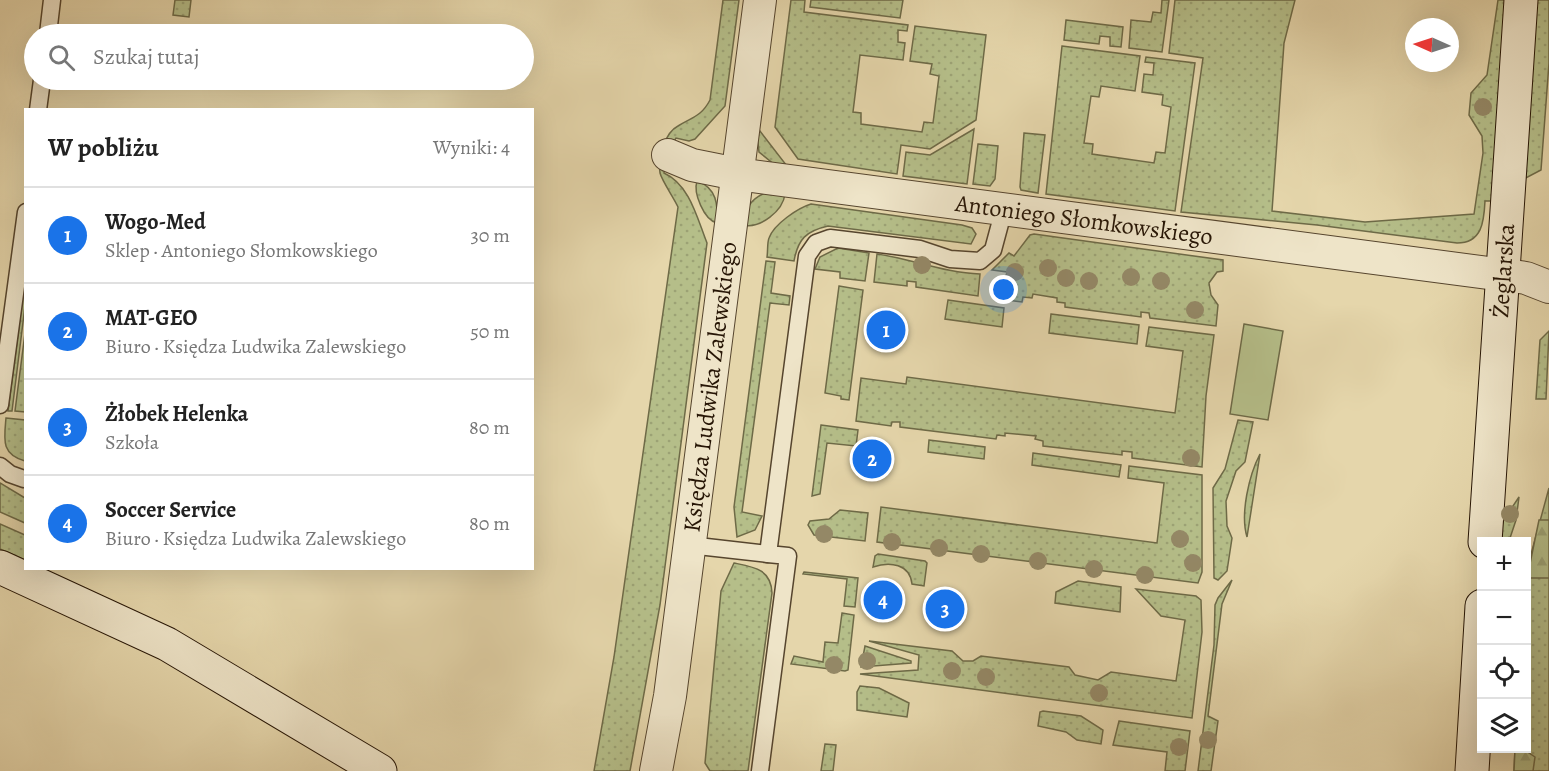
<!DOCTYPE html>
<html lang="pl">
<meta charset="utf-8">
<style>
body{margin:0;font-family:Alegreya,serif;background:#f6f6f6;color:#222}
.controls{position:absolute;right:18px;bottom:18px;display:grid;overflow:hidden;border-radius:0px;box-shadow:0 6px 24px #0002}
.controls button{width:54px;height:54px;display:grid;place-items:center;padding:0;border:0;border-bottom:2px solid #e0e0e0;background:#fff;color:#222;font:30px sans-serif}
.compass{position:absolute;left:1405px;top:18px;width:54px;height:54px;border-radius:50%;background:#fff;box-shadow:0 6px 24px #0002;rotate:273deg}
.you{position:absolute;left:1004px;top:290px;width:21px;height:21px;margin:-15px;border:4px solid #fff;border-radius:50%;background:#1a73e8;box-shadow:0 0 0 9px #1a73e833}
.badge{display:grid;place-items:center;width:39px;height:39px;border-radius:50%;background:#1a73e8;color:#fff;font-size:20px;font-weight:700}
.pin{position:absolute;translate:-50% -50%;border:3px solid #fff;box-shadow:0 2px 6px #0006}
.list{margin:0;padding:0;list-style:none}
h2{display:flex;justify-content:space-between;align-items:center;height:78px;margin:0;padding:0 24px;font-size:26px}
h2 small{font-size:20px;font-weight:400;color:#767676}
.list li{display:grid;grid-template-columns:39px 1fr auto;gap:18px;align-items:center;box-sizing:border-box;height:96px;padding:0 24px;border-top:2px solid #e0e0e0}
.list b{display:block;font-size:22px;white-space:nowrap}
.list p{margin:0;font-size:20px;white-space:nowrap;color:#767676}
.list em{font-size:20px;font-style:normal;color:#767676}
.icon{flex:none;width:33px;height:33px;fill:none;stroke:currentColor;stroke-width:2;stroke-linecap:round;stroke-linejoin:round}
.map{position:relative;flex:none;width:1549px;height:771px;overflow:hidden}
.search{position:absolute;background:#fff;box-shadow:0 6px 24px #0002;left:24px;top:24px;width:510px;height:66px;display:flex;align-items:center;gap:15px;box-sizing:border-box;padding:0 21px;border-radius:33px;color:#767676;font-size:22px}
.panel{position:absolute;background:#fff;box-shadow:0 6px 24px #0002;left:24px;top:108px;width:510px;height:462px;border-radius:0px}
.map>svg:first-child{display:block}
.grass{fill:url(#grass-dots);stroke:#6e6a47;stroke-width:1.5}
.forest{fill:url(#forest-firs);stroke:#6e6a47;stroke-width:1.5}
.park{fill:#b5be89;stroke:#6e6a47;stroke-width:1.5}
.lines{fill:none;stroke-linecap:round;stroke-linejoin:round}
.lane-casing{stroke:#56452e;stroke-width:19}
.street-casing{stroke:#56452e;stroke-width:34}
.secondary-casing{stroke:#261505;stroke-width:35}
.lane{stroke:#eee4c8;stroke-width:16}
.street{stroke:#eee4c8;stroke-width:32}
.secondary{stroke:#eee4c8;stroke-width:33}
.tree{fill:#948866}
.labels{text-anchor:middle;dominant-baseline:central;stroke-width:4.5;stroke-linejoin:round;paint-order:stroke}
.street-label{font-size:24px;fill:#261505;stroke:#eee4c8}
</style>
<div class="map">
<svg width="1549" height="771" viewBox="0 0 1549 771">
<defs>
<pattern id="grass-dots" width="8" height="8" patternUnits="userSpaceOnUse" patternTransform="scale(1.5)"><rect width="8" height="8" fill="#b5be89"/><path d="M2 2h.1M6 6h.1" fill="none" stroke="#9ca275" stroke-width="1.8" stroke-linecap="round"/></pattern>
<pattern id="forest-firs" width="22" height="20" patternUnits="userSpaceOnUse" patternTransform="scale(1.5)"><rect width="22" height="20" fill="#b5be89"/><path d="M5 1l3.5 6h-7zM16 11l3.5 6h-7z" fill="#9ca275"/></pattern>
</defs>
<rect width="100%" height="100%" fill="#e5d6ab"/>
<filter id="stains"><feTurbulence type="fractalNoise" baseFrequency=".00333" numOctaves="4"/><feColorMatrix values="0 0 0 0 .2 0 0 0 0 .09 0 0 0 0 .02 0 0 0 .5 -.17"/></filter>
<radialGradient id="worn" r=".72"><stop offset=".6" stop-color="#630" stop-opacity="0"/><stop offset="1" stop-color="#630" stop-opacity=".3"/></radialGradient>
<g class="grass">
<path d="M175 0H191L189 17 173 15Z"/>
<path d="M723 0H739L725 106 695 139 689 141 676 138 667 152 664 173C690 185 697 218 707 243L660 605 630 771H594L614 657 678 207C674 198 662 181 660 173 658 159 664 133 678 126 692 117 701 117 710 100Z"/>
<path d="M791 0H805L804 12 908 25 907 31 898 30V42L905 43 903 60 860 55 853 112 861 113V124L922 132 924 122 933 123 939 76 930 74 932 64 910 61 915 26 986 35 976 120 930 149 901 145 897 174 798 159 775 127Z"/>
<path d="M811 0H903L900 18 810 7Z"/>
<path d="M1162 0H1169L1162 52 1129 48 1131 20 1151 22 1153 12 1161 13Z"/>
<path d="M1175 0H1295L1284 43 1272 211 1365 222 1474 214 1483 153 1482 136 1469 115 1471 93 1487 75 1498 0H1506L1493 201H1485C1484 222 1482 243 1457 243L1317 225 1181 212 1203 58 1169 53Z"/>
<path d="M1536 0H1549V63L1541 170 1522 180Z"/>
<path d="M1066 20 1123 27 1121 47 1110 46V37L1100 36 1099 44 1064 40Z"/>
<path d="M1062 46 1140 56 1135 91 1101 86 1099 97 1091 96 1084 143 1093 144 1092 154 1154 163 1156 152 1165 153 1171 107 1162 105 1163 95 1142 92 1144 74 1153 75 1154 63 1145 62 1146 57 1195 63 1175 211 1046 194Z"/>
<path d="M756 126 787 166 775 165 759 152Z"/>
<path d="M974 129 967 184 903 176 906 152 930 155Z"/>
<path d="M1024 133 1045 135 1038 193 1021 190 1020 187Z"/>
<path d="M978 144 998 146 995 179 990 186 973 184Z"/>
<path d="M697 181C717 188 718 205 717 223 704 220 693 193 697 181Z"/>
<path d="M765 193 785 194C783 211 760 229 743 225 746 209 749 200 765 193Z"/>
<path d="M811 204 962 225 972 228 976 234 971 244 828 226C806 231 798 239 794 261L767 257C768 251 767 243 769 238 774 224 798 208 811 204Z"/>
<path d="M1034 234 1223 260V271L1217 272 1209 283 1211 295 1218 305 1216 326 1150 318 1149 313 1141 312V317L1065 307V303L1057 302V298L1033 294 1032 298 1023 297 1022 302 1000 299 1007 272 992 270 1009 253 1014 256 1030 235Z"/>
<path d="M838 248 869 253 865 281 840 278V272L815 269 820 257Z"/>
<path d="M877 254C912 259 945 273 980 274L978 296 916 287V282L907 281V286L874 282Z"/>
<path d="M766 261 775 262 771 293 790 296 789 305 770 303 742 512 762 516 755 530 737 537 734 507Z"/>
<path d="M25 280V306L12 411H8Z"/>
<path d="M839 286 863 290 849 400 841 399V396L825 393Z"/>
<path d="M948 300 1004 308 1002 327 945 319Z"/>
<path d="M1051 314 1139 325 1137 344 1049 333Z"/>
<path d="M1149 327 1214 335 1206 396 1202 467 1132 458V452L1122 451V455L1043 446V441L1035 439 1036 436 1005 433V436L997 435 996 439 900 427V422H892L891 426 856 421 861 378 906 384 907 377 1175 413 1183 351 1146 346Z"/>
<path d="M1549 331 1546 399H1536L1540 340Z"/>
<path d="M25 333V412L15 411Z"/>
<path d="M6 418 25 420V461C1 454 4 440 6 418Z"/>
<path d="M1238 420 1253 422 1245 462 1236 471 1226 501 1227 526 1232 538 1227 571 1218 580 1214 578 1213 488 1225 469Z"/>
<path d="M821 425 858 430 856 446 827 443 820 494 812 496Z"/>
<path d="M929 440 985 447 984 459 928 452Z"/>
<path d="M1033 453 1121 465 1119 477 1032 465Z"/>
<path d="M1260 454 1247 537C1240 514 1249 475 1260 454Z"/>
<path d="M1129 466 1202 475V572L1198 583 877 542 881 507 1157 543 1164 483 1128 478Z"/>
<path d="M0 483 25 498V523L0 512Z"/>
<path d="M1549 488V771H1514L1515 749 1526 748 1527 569Z"/>
<path d="M1519 497 1516 520 1509 541 1498 542 1503 521Z"/>
<path d="M840 510 868 513 865 541 814 535 808 525 810 521 829 519Z"/>
<path d="M0 524 25 535V560L0 549Z"/>
<path d="M878 554 925 561 927 563 924 586 912 584C910 564 890 561 873 567L875 556Z"/>
<path d="M734 563C754 567 771 569 772 593L748 771H710L705 763 721 591Z"/>
<path d="M804 572 858 578 855 607 844 606 847 579 803 574Z"/>
<path d="M1232 580 1222 604 1208 716 1218 721 1211 771H1198L1214 645 1215 605 1218 598Z"/>
<path d="M1078 581 1121 587 1120 612 1055 603 1056 592Z"/>
<path d="M1136 589 1196 596 1201 600 1202 632 1192 718 860 674 918 670 919 655 869 641 952 651 963 661H973L981 656 1069 667 1075 675 1098 680 1111 672 1176 681 1185 620 1161 616Z"/>
<path d="M842 613 854 615 848 670 845 671 791 664 794 656 823 662 825 642 838 643Z"/>
<path d="M865 646 911 661V663L861 667Z"/>
<path d="M860 686 879 688 909 703 907 717 857 710V692Z"/>
<path d="M1043 711 1081 716 1103 730 1101 744 1077 740 1066 732 1038 726 1040 712Z"/>
<path d="M1119 721 1190 731 1185 771H1165L1167 752 1113 745Z"/>
<path d="M825 744 836 745 833 771H821Z"/>
</g>
<g class="forest">
<path d="M1539 520H1549V578H1527Z"/>
<path d="M1515 749H1523L1535 757 1533 771H1514Z"/>
</g>
<path class="park" d="M1244 324 1283 331 1268 420 1230 414Z"/>
<g class="lines">
<g class="lane-casing">
<g id="lane">
<path d="M48 34 52 0"/>
<path d="M38 110 42 80"/>
<path d="M0 405 26 212"/>
<path d="M0 466 10 474 24 479"/>
<path d="M689 545 768 554"/>
<path d="M760 771 788 556 768 554 807 256 816 243 830 238 920 249 950 259 980 261 993 250 1004 209"/>
</g>
</g>
<g class="street-casing">
<g id="street">
<path id="s1" d="M668 155 692 165 737 174 1526 278 1549 287"/>
<path id="s2" d="M656 771 670 696 760 0"/>
</g>
</g>
<g class="secondary-casing">
<g id="secondary">
<path id="s3" d="M1485 542 1521 0"/>
<path d="M0 567 167 644 380 771"/>
<path d="M1472 771 1482 606"/>
</g>
</g>
<use href="#lane" class="lane"/>
<use href="#street" class="street"/>
<use href="#secondary" class="secondary"/>
</g>
<g class="tree">
<circle cx="1483" cy="107" r="9"/>
<circle cx="922" cy="265" r="9"/>
<circle cx="1048" cy="268" r="9"/>
<circle cx="1015" cy="272" r="9"/>
<circle cx="1131" cy="277" r="9"/>
<circle cx="1066" cy="278" r="9"/>
<circle cx="1089" cy="281" r="9"/>
<circle cx="1161" cy="281" r="9"/>
<circle cx="1195" cy="310" r="9"/>
<circle cx="1191" cy="458" r="9"/>
<circle cx="1510" cy="514" r="9"/>
<circle cx="824" cy="534" r="9"/>
<circle cx="1180" cy="539" r="9"/>
<circle cx="892" cy="542" r="9"/>
<circle cx="939" cy="548" r="9"/>
<circle cx="981" cy="554" r="9"/>
<circle cx="1038" cy="561" r="9"/>
<circle cx="1193" cy="563" r="9"/>
<circle cx="1094" cy="569" r="9"/>
<circle cx="1145" cy="575" r="9"/>
<circle cx="867" cy="661" r="9"/>
<circle cx="834" cy="665" r="9"/>
<circle cx="952" cy="671" r="9"/>
<circle cx="986" cy="677" r="9"/>
<circle cx="1099" cy="693" r="9"/>
<circle cx="1208" cy="740" r="9"/>
<circle cx="1179" cy="747" r="9"/>
</g>
<g class="labels">
<g class="street-label">
<text stroke="none"><textPath href="#s1" startOffset="422">Antoniego Słomkowskiego</textPath></text>
<text stroke="none"><textPath href="#s3" startOffset="272">Żeglarska</textPath></text>
<text stroke="none"><textPath href="#s2" startOffset="388">Księdza Ludwika Zalewskiego</textPath></text>
</g>
</g>
<rect width="100%" height="100%" filter="url(#stains)"/>
<rect width="100%" height="100%" fill="url(#worn)"/>
</svg>
<div class="controls">
<button>+</button>
<button>−</button>
<button><svg class="icon" aria-label="locate" viewBox="0 0 24 24"><circle cx="12" cy="12" r="6"/><path d="M12 2v4M12 18v4M2 12h4M18 12h4"/></svg></button>
<button><svg class="icon" aria-label="layers" viewBox="0 0 24 24"><path d="M12 4l9 5-9 5-9-5zM3 14l9 5 9-5"/></svg></button>
</div>
<svg class="compass" viewBox="-18 -18 36 36"><path d="M0-13l5 13h-10z" fill="#e53935"/><path d="M0 13l5-13h-10z" fill="#767676"/></svg>
<div class="you"></div>
<div class="pin badge" style="left:886px;top:330px">1</div>
<div class="pin badge" style="left:872px;top:459px">2</div>
<div class="pin badge" style="left:945px;top:609px">3</div>
<div class="pin badge" style="left:883px;top:600px">4</div>
<div class="search"><svg class="icon" aria-label="search" viewBox="0 0 24 24"><circle cx="10" cy="10" r="6"/><path d="M15 15l6 6"/></svg>Szukaj tutaj</div>
<section class="panel">
<h2>W pobliżu<small>Wyniki: 4</small></h2>
<ul class="list">
<li><span class="badge">1</span><div><b>Wogo-Med</b><p>Sklep · Antoniego Słomkowskiego</p></div><em>30 m</em></li>
<li><span class="badge">2</span><div><b>MAT-GEO</b><p>Biuro · Księdza Ludwika Zalewskiego</p></div><em>50 m</em></li>
<li><span class="badge">3</span><div><b>Żłobek Helenka</b><p>Szkoła</p></div><em>80 m</em></li>
<li><span class="badge">4</span><div><b>Soccer Service</b><p>Biuro · Księdza Ludwika Zalewskiego</p></div><em>80 m</em></li>
</ul>
</section>
</div>
